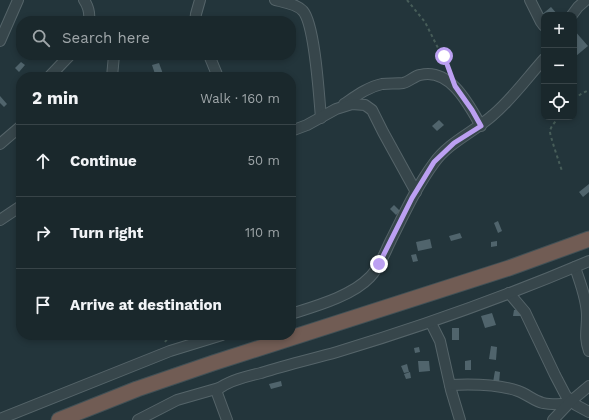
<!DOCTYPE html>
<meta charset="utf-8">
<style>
body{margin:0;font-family:"Work Sans",sans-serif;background:#273438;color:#f1f3f6}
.controls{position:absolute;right:12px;top:12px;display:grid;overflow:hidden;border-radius:8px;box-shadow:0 2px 6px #0003}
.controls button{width:36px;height:36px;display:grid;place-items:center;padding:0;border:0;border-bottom:1px solid #384448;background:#1a282c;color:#f1f3f6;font:20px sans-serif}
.stop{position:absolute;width:12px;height:12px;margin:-9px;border:3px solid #bca0f2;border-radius:50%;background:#fff}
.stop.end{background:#bca0f2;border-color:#fff;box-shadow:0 1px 4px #0008}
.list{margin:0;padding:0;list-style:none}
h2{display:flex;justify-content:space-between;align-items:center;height:52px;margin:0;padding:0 16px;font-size:17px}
h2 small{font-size:13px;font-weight:400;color:#9fa6a9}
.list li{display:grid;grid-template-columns:26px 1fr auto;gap:12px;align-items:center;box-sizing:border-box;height:72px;padding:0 16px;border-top:1px solid #384448}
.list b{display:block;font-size:15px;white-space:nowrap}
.list em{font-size:13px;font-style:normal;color:#9fa6a9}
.icon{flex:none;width:22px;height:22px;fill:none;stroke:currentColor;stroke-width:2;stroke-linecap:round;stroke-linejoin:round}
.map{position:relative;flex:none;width:589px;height:420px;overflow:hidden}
.search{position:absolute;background:#1a282c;box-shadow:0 2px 6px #0003;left:16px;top:16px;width:280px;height:44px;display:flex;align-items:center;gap:10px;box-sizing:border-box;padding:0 14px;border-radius:16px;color:#9fa6a9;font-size:15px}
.panel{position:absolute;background:#1a282c;box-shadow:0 2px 6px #0003;left:16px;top:72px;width:280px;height:268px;border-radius:16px}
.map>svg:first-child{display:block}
.building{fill:#50646c}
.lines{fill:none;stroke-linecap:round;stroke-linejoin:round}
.minor-casing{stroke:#556469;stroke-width:12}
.highway-casing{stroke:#425156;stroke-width:17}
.path{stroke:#475d59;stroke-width:2;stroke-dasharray:3 3;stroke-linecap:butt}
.minor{stroke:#37464b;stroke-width:10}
.highway{stroke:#715c54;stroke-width:15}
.route{stroke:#bca0f2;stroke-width:5}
</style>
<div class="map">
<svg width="589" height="420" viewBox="0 0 589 420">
<rect width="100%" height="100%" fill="#23353b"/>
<g class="building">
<path d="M551 7 558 15H544V21L540 16Z"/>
<path d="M574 30 588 46 576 56 574 54Z"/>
<path d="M21 62 25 65 19 72 15 68Z"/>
<path d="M159 63 163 74 156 77 152 65Z"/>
<path d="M0 96 7 104 4 107 0 103Z"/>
<path d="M439 120 444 125 437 131 432 126Z"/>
<path d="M589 184V192L583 197 579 192Z"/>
<path d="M394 205 400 211 396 215 390 209Z"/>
<path d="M498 221 502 231 498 233 494 223Z"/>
<path d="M460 233 462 238 451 241 449 236Z"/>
<path d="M430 239 432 248 418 251 416 242Z"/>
<path d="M497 241V246L491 247V242Z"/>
<path d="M416 254 418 261 413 262 411 255Z"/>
<path d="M514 310H521V316H513Z"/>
<path d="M492 313 496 325 485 328 481 316Z"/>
<rect x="452" y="328" width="7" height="12"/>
<path d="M491 346 497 347 496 360 489 359Z"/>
<path d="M419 347 420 352 415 353 414 348Z"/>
<path d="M471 360V370H465V361Z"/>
<path d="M418 361H429L430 371 419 372Z"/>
<path d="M407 364 409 372 404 373 401 366Z"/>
<path d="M495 371 500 372 499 383 493 382Z"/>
<path d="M410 372 411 378 406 379 404 374Z"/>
<path d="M281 381 282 386 271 389 269 384Z"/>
</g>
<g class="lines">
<g class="minor-casing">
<g id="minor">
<path d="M84 0C88 6 90 14 89 21"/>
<path d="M275 0C283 2 297 4 303 11 315 25 319 96 321 118"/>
<path d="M530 0 541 22 544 26"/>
<path d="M572 15 578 7 586 0"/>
<path d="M195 21 196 14 200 0"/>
<path d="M0 41 18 0"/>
<path d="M209 55 218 77"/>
<path d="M49 77 70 55"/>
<path d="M112 77 114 55"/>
<path d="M344 104C356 96 368 87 382 84 389 83 396 84 403 83 409 82 414 76 420 75 450 67 469 105 481 126"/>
<path d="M291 131 307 125 336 109 352 104 365 105 372 110 383 132 416 192"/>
<path d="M0 144 21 126"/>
<path d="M0 220 21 206"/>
<path d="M575 267C580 283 587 299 587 316 587 330 584 337 589 351"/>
<path d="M509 293 525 312 555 375 566 396 576 405 589 412"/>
<path d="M291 314C316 306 352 296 370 277 380 267 385 252 391 240 404 214 417 186 434 163 449 142 474 132 493 115 512 99 527 78 544 59"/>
<path d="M431 323 440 341 451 390 460 420"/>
<path d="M450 385C471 384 498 384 518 391 527 394 534 401 543 403 551 405 560 404 568 404"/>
<path d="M0 419 170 351 222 335"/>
<path d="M138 420 177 400 219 388"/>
<path d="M227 420 217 393 218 389C230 380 247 376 261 373 286 365 312 359 337 352 423 326 507 296 589 261"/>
<path d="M553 420 571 401 589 386"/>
</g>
</g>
<g class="highway-casing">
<path id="highway" d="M59 420 137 389 213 363 509 268 589 239"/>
</g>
<g class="path">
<path d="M407 0 425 22 449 70"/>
<path d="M574 99 581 94 589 90"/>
<path d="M559 117C556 121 551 126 550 131 549 133 560 165 562 171"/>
<path d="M165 342 170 335"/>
</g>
<use href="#minor" class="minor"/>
<use href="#highway" class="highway"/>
</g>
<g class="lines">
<path class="route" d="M379 264 412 198 434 162 454 143 481 126 472 110 455 86 444 56"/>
</g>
</svg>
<div class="controls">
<button>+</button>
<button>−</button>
<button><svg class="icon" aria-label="locate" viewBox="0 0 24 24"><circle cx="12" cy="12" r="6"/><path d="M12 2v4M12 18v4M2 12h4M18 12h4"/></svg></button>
</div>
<div class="stop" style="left:444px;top:56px"></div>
<div class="stop end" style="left:379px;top:264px"></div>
<div class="search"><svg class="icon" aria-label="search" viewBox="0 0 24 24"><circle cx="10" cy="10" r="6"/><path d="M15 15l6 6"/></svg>Search here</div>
<section class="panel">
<h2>2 min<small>Walk · 160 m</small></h2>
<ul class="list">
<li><svg class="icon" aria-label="ahead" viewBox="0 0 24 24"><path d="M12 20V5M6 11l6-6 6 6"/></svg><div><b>Continue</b></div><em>50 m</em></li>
<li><svg class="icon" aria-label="right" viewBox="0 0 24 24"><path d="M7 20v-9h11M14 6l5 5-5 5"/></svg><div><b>Turn right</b></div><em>110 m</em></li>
<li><svg class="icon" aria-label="arrive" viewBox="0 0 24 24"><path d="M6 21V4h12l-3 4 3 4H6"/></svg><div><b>Arrive at destination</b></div></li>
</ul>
</section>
</div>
